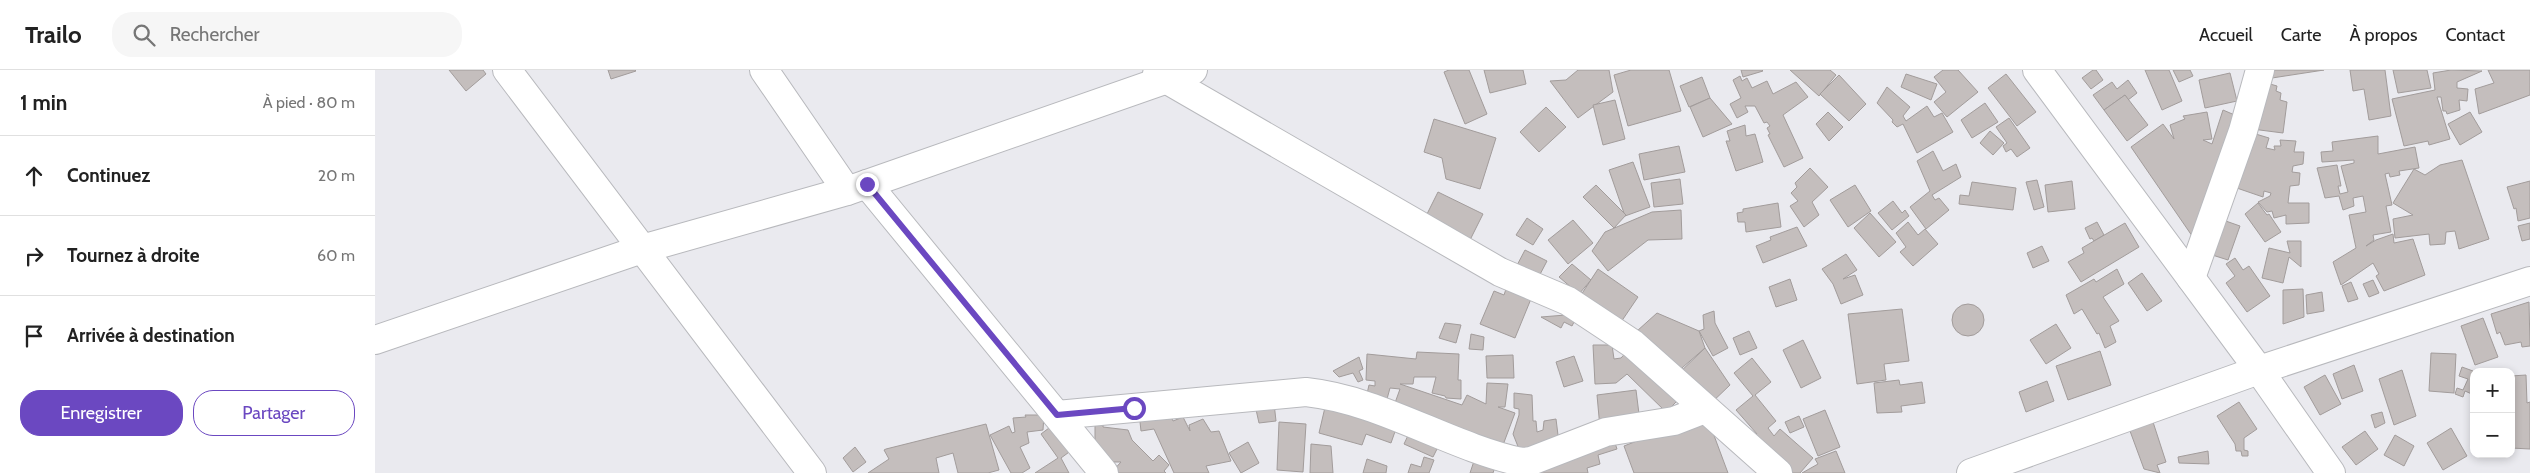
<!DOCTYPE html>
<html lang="fr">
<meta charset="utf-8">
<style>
body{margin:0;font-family:Cabin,sans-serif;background:#f6f6f6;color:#222}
.controls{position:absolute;right:15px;bottom:15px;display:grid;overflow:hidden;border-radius:10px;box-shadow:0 2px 8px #0003}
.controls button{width:45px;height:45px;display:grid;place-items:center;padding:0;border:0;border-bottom:1px solid #e0e0e0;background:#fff;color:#222;font:25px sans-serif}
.stop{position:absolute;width:15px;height:15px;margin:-11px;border:4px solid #6b48c1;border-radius:50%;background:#fff}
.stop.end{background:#6b48c1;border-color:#fff;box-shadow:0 1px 5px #0008}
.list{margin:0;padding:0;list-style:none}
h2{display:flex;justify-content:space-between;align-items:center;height:65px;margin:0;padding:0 20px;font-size:21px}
h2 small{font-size:16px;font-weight:400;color:#767676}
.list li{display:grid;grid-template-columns:32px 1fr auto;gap:15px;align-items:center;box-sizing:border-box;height:80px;padding:0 20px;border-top:1px solid #e0e0e0}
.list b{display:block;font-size:19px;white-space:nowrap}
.list em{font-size:16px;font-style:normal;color:#767676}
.actions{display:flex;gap:10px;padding:15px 20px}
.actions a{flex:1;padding:11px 0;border:1px solid #6b48c1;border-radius:20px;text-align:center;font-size:18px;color:#6b48c1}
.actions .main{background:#6b48c1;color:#fff}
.icon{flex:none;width:28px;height:28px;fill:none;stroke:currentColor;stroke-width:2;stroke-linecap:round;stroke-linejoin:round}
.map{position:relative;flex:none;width:2155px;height:403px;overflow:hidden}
header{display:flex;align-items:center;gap:30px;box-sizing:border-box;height:70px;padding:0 25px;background:#fff;border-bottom:1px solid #e0e0e0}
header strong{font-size:24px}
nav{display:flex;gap:28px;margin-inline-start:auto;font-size:18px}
.search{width:350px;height:45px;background:#f6f6f6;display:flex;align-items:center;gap:12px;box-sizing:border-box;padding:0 18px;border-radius:20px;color:#767676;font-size:19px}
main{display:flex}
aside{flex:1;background:#fff}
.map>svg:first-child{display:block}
.building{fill:#c4bebd;stroke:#a29c9b}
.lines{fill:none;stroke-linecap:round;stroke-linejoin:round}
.minor-casing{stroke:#b8b9bd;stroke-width:30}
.minor{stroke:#fff;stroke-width:28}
.route{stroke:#6b48c1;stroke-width:6}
</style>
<header>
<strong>Trailo</strong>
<div class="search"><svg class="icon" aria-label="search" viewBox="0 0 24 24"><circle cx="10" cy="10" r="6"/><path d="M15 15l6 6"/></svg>Rechercher</div>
<nav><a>Accueil</a><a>Carte</a><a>À propos</a><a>Contact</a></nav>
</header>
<main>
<aside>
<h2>1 min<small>À pied · 80 m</small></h2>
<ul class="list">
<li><svg class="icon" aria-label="ahead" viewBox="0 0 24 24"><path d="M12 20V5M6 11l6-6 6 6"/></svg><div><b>Continuez</b></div><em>20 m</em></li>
<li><svg class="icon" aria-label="right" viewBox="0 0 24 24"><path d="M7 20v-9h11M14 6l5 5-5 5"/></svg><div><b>Tournez à droite</b></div><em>60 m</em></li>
<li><svg class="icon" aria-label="arrive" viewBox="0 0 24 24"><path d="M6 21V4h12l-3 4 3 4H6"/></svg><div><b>Arrivée à destination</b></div></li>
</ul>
<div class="actions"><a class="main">Enregistrer</a><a>Partager</a></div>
</aside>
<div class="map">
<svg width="2155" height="403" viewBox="0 0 2155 403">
<rect width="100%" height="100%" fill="#eaeaef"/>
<g class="building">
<path d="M74 0H108L111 4 91 21Z"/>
<path d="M233 0H260L261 1 236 9Z"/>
<path d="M1074 0H1094L1112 44 1090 54 1069 2Z"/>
<path d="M1109 0H1148L1151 14 1115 23Z"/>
<path d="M1203 0H1234L1238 22 1203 48 1175 11 1191 10Z"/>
<path d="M1256 0H1294L1306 41 1253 56 1239 5Z"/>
<path d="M1366 0H1387L1388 1 1368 7Z"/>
<path d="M1415 0H1455L1461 5 1444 26Z"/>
<path d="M1568 0H1583L1603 22 1572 47 1559 32 1571 22 1559 7Z"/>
<path d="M1718 0H1721L1728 10 1716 19 1707 8Z"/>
<path d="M1770 0H1794L1807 31 1787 40Z"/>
<path d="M1798 0H1815L1818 6 1804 12Z"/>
<path d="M1897 0H1949L1897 8Z"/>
<path d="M1975 0H2010L2016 46 1994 50 1989 19 1978 21Z"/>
<path d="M2018 0H2052L2056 18 2023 23Z"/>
<path d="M2076 0 2107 1 2082 12V18L2093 19 2092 31 2084 30 2085 40 2072 44 2071 41H2068L2066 27H2062L2075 69 2054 75 2053 71 2029 76 2017 29 2060 20 2058 3Z"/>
<path d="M2113 0H2155V25L2104 44 2100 19 2119 13Z"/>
<path d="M1855 3 1862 31 1830 38 1824 10Z"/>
<path d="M1531 4 1562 14 1556 30 1526 17Z"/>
<path d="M1631 4 1661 42 1642 56 1613 18Z"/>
<path d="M1464 5 1491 34 1474 51 1445 24Z"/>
<path d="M1365 6 1367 11 1372 8 1377 18 1392 11 1398 24 1421 12 1433 27 1408 45 1428 88 1409 97 1393 65 1395 64 1392 58 1395 56 1392 52 1389 53 1380 36H1370L1373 42 1362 48 1355 34 1366 28 1358 10Z"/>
<path d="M1327 7 1335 28 1314 37 1305 16Z"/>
<path d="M1753 10 1762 23 1753 30 1750 25 1729 40 1718 25 1737 12 1742 19Z"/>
<path d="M1888 12 1902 16 1901 21 1906 23 1905 30 1912 32 1908 63 1877 59Z"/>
<path d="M1512 17 1535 37 1528 46 1531 51 1552 36 1559 47 1567 43 1578 62 1542 83 1528 54 1522 57 1517 52 1518 50 1502 33Z"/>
<path d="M1750 25 1773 55 1752 71 1729 40Z"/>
<path d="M1335 28 1357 54 1328 67 1315 37Z"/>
<path d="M1240 30 1250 69 1228 75 1218 35Z"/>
<path d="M1610 33 1623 52 1597 68 1586 50Z"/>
<path d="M1171 37 1191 57 1164 82 1145 62Z"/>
<path d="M1848 40 1869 49 1824 176 1756 77 1788 54 1799 69 1795 55 1810 49 1808 46 1832 42 1837 69 1828 70 1837 74Z"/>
<path d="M1453 42 1468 57 1454 71 1441 54Z"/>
<path d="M2095 42 2107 62 2085 75 2073 54Z"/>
<path d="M1634 48 1655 78 1642 87 1636 79 1631 82 1628 76 1632 73 1621 57Z"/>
<path d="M1059 49 1121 68 1105 119 1071 109 1067 88 1049 82Z"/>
<path d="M1370 55 1371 66 1380 64 1388 92 1361 101 1351 71H1355L1352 61Z"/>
<path d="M1615 61 1629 73 1618 85 1605 73Z"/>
<path d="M1874 62 1894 68 1891 78 1900 80 1899 76H1906L1905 70 1921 71 1919 82H1929L1928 94 1918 96 1917 102 1925 103 1924 115 1915 116 1913 133H1934V153L1911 154V145L1899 148 1897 141 1892 142 1883 132 1895 126 1896 123 1889 121 1888 127 1856 116Z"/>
<path d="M2003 66V84L2040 77 2044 98 2024 101 2025 105 2015 107 2014 103 2010 104 2017 135 2011 136 2016 162 1998 165 1999 170 1991 176 2001 170 2018 164 2019 173 2038 169 2050 205 2009 221 2001 206 2004 204 1998 193 1966 215 1958 192 1981 178 1974 145 1991 142 1988 126 1978 128 1979 136 1968 140 1964 126 1950 128 1942 98 1962 95 1966 116H1963L1965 124 1973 122 1966 96 1979 93V90L1947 92 1946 82 1958 81 1957 72Z"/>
<path d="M1304 76 1310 102 1269 110 1264 84Z"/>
<path d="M1558 81 1568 101 1581 94 1586 107 1557 125 1560 130 1564 128 1574 140 1551 159 1535 137 1555 121 1542 91Z"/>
<path d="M2087 90 2114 169 2084 179 2080 161 2071 162 2070 174 2055 175 2054 164 2020 168 2018 149 2038 145 2018 133 2039 99 2050 105 2065 95Z"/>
<path d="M1258 92 1275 137 1250 146 1234 100Z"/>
<path d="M1435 98 1453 117 1437 132 1444 145 1429 157 1415 136 1423 131 1416 123 1422 117 1420 113Z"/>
<path d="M1305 109 1308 134 1279 137 1276 113Z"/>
<path d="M1662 110 1669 137 1659 140 1651 112Z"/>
<path d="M1697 111 1700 139 1673 142 1670 115Z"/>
<path d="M2155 111V148L2143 151 2141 138 2139 139 2132 117Z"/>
<path d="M1597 112 1641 118 1638 140 1584 134 1585 125 1594 126Z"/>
<path d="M1221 115 1251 145 1239 158 1208 127Z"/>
<path d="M1480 115 1496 141 1473 157 1455 130Z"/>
<path d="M1063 122 1108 144 1091 178 1046 156Z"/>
<path d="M1518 131 1527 143 1530 140 1534 146 1517 160 1503 143Z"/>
<path d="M1403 133 1406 157 1371 162 1370 152H1363L1362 143 1368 142V139Z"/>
<path d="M1883 133 1892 145 1894 144 1906 162 1890 172 1870 144Z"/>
<path d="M1306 140 1307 169 1273 170 1233 201 1217 181 1230 162 1277 142Z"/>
<path d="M1495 143 1521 172 1504 187 1479 158Z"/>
<path d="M1152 148 1168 159 1158 175 1141 165Z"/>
<path d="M1845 149 1865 156 1853 190 1831 183Z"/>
<path d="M1198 150 1218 173 1193 194 1173 170Z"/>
<path d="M1533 152 1543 165 1550 159 1563 174 1538 196 1525 182 1531 177 1521 163Z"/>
<path d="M1722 152 1729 165 1719 171 1717 168 1715 169 1710 158Z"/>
<path d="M1750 153 1764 177 1706 212 1693 192 1709 183 1707 178Z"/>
<path d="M2155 153V169L2147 171 2143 156Z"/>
<path d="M1422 157 1432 176 1388 193 1381 176 1396 170 1395 167Z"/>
<path d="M1912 171H1926V197L1914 187 1908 213 1887 208 1894 178 1915 183Z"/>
<path d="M1667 176 1674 191 1658 198 1652 183Z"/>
<path d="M1150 180 1172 191 1161 212 1139 201Z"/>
<path d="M1471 184 1482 200 1468 209 1480 205 1488 225 1466 234 1458 214 1447 199Z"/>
<path d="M1860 188 1868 200 1874 196 1895 226 1872 242 1851 213 1860 206 1851 194Z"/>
<path d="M1197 194 1216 210 1204 224 1184 207Z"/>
<path d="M1223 199 1263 227 1244 255 1204 228Z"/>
<path d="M1742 199 1749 214 1728 227 1744 251 1735 256 1741 272 1730 278 1724 263 1722 264 1707 239 1699 244 1691 225 1719 209 1721 212Z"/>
<path d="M1767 203 1787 231 1772 241 1753 213Z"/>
<path d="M1415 209 1422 230 1401 237 1394 217Z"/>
<path d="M1998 210 2004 223 1994 227 1988 214Z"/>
<path d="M1976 212 1983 229 1973 232 1967 216Z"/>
<path d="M1133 213 1158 224 1140 268 1105 254 1119 221 1129 225Z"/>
<path d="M1928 219 1929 247 1908 254V220Z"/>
<path d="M1947 222 1949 241 1932 244 1931 225Z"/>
<path d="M2154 232 2155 276 2147 277 2146 272 2130 275 2125 262 2122 264 2116 244Z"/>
<circle cx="1593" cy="250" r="16"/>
<path d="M1527 239 1534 291 1509 294 1511 310 1482 314 1473 244Z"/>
<path d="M1339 241 1340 253 1353 278 1338 286 1324 261 1329 259 1328 245Z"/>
<path d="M1282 243 1324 261 1330 278 1300 304 1262 261Z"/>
<path d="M1203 244 1197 256 1189 252 1186 258 1166 247Z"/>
<path d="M2108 248 2123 287 2100 295 2086 256Z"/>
<path d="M1070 253 1086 255 1081 273 1064 268Z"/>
<path d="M1681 254 1696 278 1671 294 1655 270Z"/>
<path d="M1374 261 1382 278 1365 285 1358 268Z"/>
<path d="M1096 264 1109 267 1108 280 1094 279Z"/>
<path d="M1428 270 1446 308 1426 318 1408 280Z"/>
<path d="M1218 275H1237L1239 289 1246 288 1257 276 1307 326 1291 342 1252 304 1241 313 1220 314Z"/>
<path d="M1330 278 1355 315 1333 336 1301 306Z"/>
<path d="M1725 281 1736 315 1693 330 1681 296Z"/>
<path d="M1042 282 1084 284 1083 310H1086V329L1071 328 1070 326 1057 323 1061 307H1039L1038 314H1025L1087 335 1092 325 1111 334 1112 313 1133 314 1130 337H1123L1140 343 1125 383 1016 344 1025 319 1015 318 1009 340 991 328 994 315 1000 316V311L991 310 992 284 1041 289Z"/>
<path d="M2056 283 2081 284 2079 323 2054 321Z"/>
<path d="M1138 285 1139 308H1112L1111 286Z"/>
<path d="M1199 286 1208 311 1189 317 1181 292Z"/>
<path d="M984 287 988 299 984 301 988 310 983 312 978 303 964 307 958 301Z"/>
<path d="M1377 288 1396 312 1380 325 1401 351 1393 358 1399 366 1405 359 1438 388 1425 403H1417L1387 378 1379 367 1382 364 1361 340 1378 326 1359 303Z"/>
<path d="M1979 295 1988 321 1967 329 1958 304Z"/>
<path d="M2087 297 2098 301 2096 308 2099 309V325L2090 321 2088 327 2080 324 2082 318 2088 320 2093 309 2084 306Z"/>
<path d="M2027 300 2041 346 2019 355 2004 309Z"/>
<path d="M1950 305 1966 334 1945 345 1929 317Z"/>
<path d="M2151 305 2152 333 2155 332V379L2136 378V306Z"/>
<path d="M1524 310 1525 315 1547 312 1550 333 1526 336 1527 342 1502 343 1499 313Z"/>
<path d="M1672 311 1679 331 1651 342 1644 322Z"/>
<path d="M1261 320 1264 344 1225 358 1222 325Z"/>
<path d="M1139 323 1157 325 1158 351H1161L1162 362 1168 360 1169 351 1181 349 1184 373 1148 389 1138 364 1144 345V339L1139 338Z"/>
<path d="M1864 332 1882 359 1869 368V380L1873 381V386H1867L1866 381H1861L1860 374 1842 346Z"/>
<path d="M899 333 901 351 884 353 880 335Z"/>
<path d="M951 333 1023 353 1016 373 991 364 987 375 944 363Z"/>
<path d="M1450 340 1465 377 1443 386 1428 349Z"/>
<path d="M794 342 798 351 808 347 815 361 814 355 828 349 836 362 844 361 856 391 831 396 834 403H799L779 359 766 361 764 343Z"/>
<path d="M2007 342 2010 353 2000 358 1996 345Z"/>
<path d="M1331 344 1353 403H1259L1249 376Z"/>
<path d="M650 345H669L668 360 652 362 654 373 645 377 655 398 647 403H636L615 365 634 356 637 363 640 362 638 348 651 347Z"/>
<path d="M1424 346 1429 357 1415 363 1410 352Z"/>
<path d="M720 348 728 349V357L753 360 757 370 778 391 784 385 794 395 789 401 791 403H736L746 392H720Z"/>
<path d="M682 352 701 377 686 388 694 403H660L683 388 666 364Z"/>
<path d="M904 352 931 354 928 402 902 400Z"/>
<path d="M1778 352 1791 392 1782 395 1785 403 1769 399 1755 361Z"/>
<path d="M611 354 624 400 613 403H583L578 383 561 388 564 403H493L514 389 509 380 511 379Z"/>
<path d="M1037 357 1065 373 1058 387 1029 374Z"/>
<path d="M2076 358 2092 386 2068 400 2052 373Z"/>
<path d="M1990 361 2003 379 1981 395 1967 377Z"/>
<path d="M1237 364 1242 379 1223 385 1225 394 1212 398 1213 403H1161Z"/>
<path d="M2020 365 2039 376 2029 396 2009 385Z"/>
<path d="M873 372 884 393 866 403 854 383Z"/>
<path d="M936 374 956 376 958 403H935Z"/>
<path d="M480 377 491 392 478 402 468 388Z"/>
<path d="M1461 381 1470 403H1427L1443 394 1440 389Z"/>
<path d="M1833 381 1834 394 1804 393 1803 387Z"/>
<path d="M1101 385 1122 391 1118 403H1095Z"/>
<path d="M1049 387 1059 390 1054 403H1033L1036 394 1046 397Z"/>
<path d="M992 389 1012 396 1011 403H988Z"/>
</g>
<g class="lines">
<g class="minor-casing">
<g id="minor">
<path d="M132 0 437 403"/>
<path d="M389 0 472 121"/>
<path d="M1662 0 1884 300 1956 403"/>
<path d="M782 4 1125 202 1193 231 1258 274 1403 403"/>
<path d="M492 114 729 403"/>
<path d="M1816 208 1868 61 1885 0"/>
<path d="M0 270 267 179 472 121 818 0"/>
<path d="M682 345 931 322C1006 330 1073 376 1146 392L1156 391 1231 362 1299 351 1330 339"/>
<path d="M1596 403 1884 300 2155 211"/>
</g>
</g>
<use href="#minor" class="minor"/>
</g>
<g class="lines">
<path class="route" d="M492 114 682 345 759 338"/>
</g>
</svg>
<div class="controls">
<button>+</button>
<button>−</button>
</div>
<div class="stop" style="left:759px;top:338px"></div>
<div class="stop end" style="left:492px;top:114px"></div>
</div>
</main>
